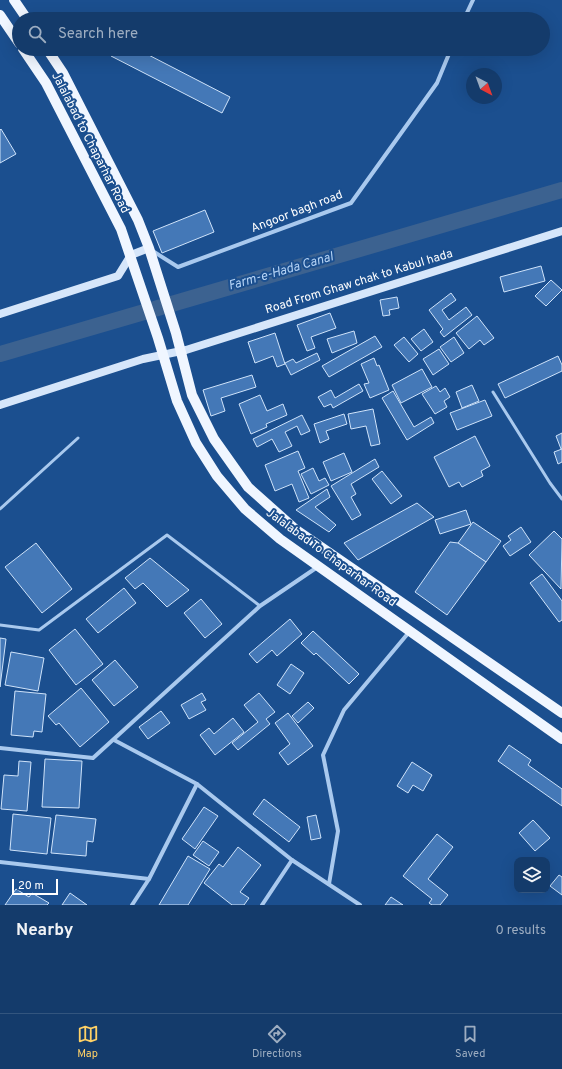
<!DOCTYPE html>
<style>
body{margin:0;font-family:Overpass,sans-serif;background:#1d4271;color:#f1f3f6}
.controls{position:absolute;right:12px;bottom:12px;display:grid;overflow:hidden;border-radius:8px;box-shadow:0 4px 16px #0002}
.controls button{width:36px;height:36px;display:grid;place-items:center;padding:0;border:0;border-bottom:1px solid #33557e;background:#143b6b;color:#f1f3f6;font:20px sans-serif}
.compass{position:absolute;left:466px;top:68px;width:36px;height:36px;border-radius:50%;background:#143b6b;box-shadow:0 4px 16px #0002;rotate:139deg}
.scale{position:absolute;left:12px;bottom:10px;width:46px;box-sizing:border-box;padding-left:4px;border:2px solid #fff;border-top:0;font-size:11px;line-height:14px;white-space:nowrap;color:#fff;-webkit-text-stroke:3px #1b4f8f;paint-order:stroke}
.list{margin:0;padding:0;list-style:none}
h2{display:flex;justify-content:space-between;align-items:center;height:52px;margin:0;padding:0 16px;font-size:17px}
h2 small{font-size:13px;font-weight:400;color:#9dadc1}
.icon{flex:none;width:22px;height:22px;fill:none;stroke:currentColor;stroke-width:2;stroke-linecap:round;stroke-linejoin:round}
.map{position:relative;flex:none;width:562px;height:905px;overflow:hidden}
.search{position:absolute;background:#143b6b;box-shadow:0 4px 16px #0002;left:12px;right:12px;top:12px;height:44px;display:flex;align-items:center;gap:10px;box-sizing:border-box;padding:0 14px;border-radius:22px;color:#9dadc1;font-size:15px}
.sheet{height:108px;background:#143b6b}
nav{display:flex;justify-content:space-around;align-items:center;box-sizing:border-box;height:56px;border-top:1px solid #33557e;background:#143b6b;font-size:11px;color:#9dadc1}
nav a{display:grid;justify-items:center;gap:2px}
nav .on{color:#ffd166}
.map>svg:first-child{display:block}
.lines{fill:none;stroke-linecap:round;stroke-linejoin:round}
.canal{stroke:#3c6290;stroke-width:16}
.building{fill:#4478b7;stroke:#cfe3fa}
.lane{stroke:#a9c9ee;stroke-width:3}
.street{stroke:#a9c9ee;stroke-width:4}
.secondary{stroke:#d6e6fa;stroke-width:8}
.primary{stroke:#f0f6ff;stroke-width:10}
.labels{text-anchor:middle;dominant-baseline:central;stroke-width:4;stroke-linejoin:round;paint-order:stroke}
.street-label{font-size:12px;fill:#fff;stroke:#1b4f8f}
.water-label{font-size:13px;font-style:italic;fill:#b5d3f5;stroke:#1b4f8f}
</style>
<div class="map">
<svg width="562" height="905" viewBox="0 0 562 905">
<rect width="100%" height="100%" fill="#1b4f8f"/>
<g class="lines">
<path class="canal" d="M0 354 562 190"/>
</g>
<g class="building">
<path d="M115 49H137L230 97 222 113 111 56Z"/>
<path d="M1 129 16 154 0 163V130Z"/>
<path d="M205 210 214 232 162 253 153 231Z"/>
<path d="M541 266 545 281 504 292 500 277Z"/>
<path d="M551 280 562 290 546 306 535 296Z"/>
<path d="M451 293 456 300 442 310 449 320 466 307 472 315 444 337 440 332 443 329 429 310Z"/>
<path d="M397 297 399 308 389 310 390 315 383 316 380 300Z"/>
<path d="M330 313 336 328 311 337 315 348 307 351 297 325Z"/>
<path d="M477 316 494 338 484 345 480 340 469 349 456 333Z"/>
<path d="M424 329 433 342 421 351 411 339Z"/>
<path d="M354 331 357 343 332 353 327 339Z"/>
<path d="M275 333 285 364 277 367 273 356 255 363 248 342Z"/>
<path d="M375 336 382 347 329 377 322 366Z"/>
<path d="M404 337 418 354 409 362 394 345Z"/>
<path d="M454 337 464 353 451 362 440 347Z"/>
<path d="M439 349 449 364 433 375 423 359Z"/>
<path d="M317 353 320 360 291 375 285 363 293 359 296 363Z"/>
<path d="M558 356 562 365V371L505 398 498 384Z"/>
<path d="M374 358 377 366 379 365 389 390 370 398 364 384 369 383 361 364Z"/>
<path d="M422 369 432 387 401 403 392 385Z"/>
<path d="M252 375 256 387 221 398 225 411 211 416 203 390Z"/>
<path d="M359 384 363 391 333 408 331 404 324 407 318 397 331 390 335 398Z"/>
<path d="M472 385 479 401 462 408 456 392Z"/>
<path d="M436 386 440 392 445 388 450 397 444 401 447 407 435 414 422 394Z"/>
<path d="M393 391 414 427 431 417 434 423 407 440 382 398Z"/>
<path d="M260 395 267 411 283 404 287 415 266 424 267 427 251 434 239 404Z"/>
<path d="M485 400 492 416 457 430 450 413Z"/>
<path d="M373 409 380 444 371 446 366 426 351 429 348 414Z"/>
<path d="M344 414 347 424 326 431 329 439 320 443 314 424Z"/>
<path d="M302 415 310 431 301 435 297 426 285 432 292 446 279 452 272 439 257 447 253 439Z"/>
<path d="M562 433V449H561L556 436Z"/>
<path d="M475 436 490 466 481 471 483 476 462 487 459 482 449 487 434 457Z"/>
<path d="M562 449V462L558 464 554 452Z"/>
<path d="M298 451 305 468 298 471 309 498 299 502 292 484 275 491 265 465Z"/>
<path d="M344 453 352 472 331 481 323 462Z"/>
<path d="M375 459 379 467 351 484 356 494 351 497 361 515 352 520 331 486Z"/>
<path d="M313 468 319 481 325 478 329 485 311 494 301 474Z"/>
<path d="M382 471 402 496 391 504 372 479Z"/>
<path d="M327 489 330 497 315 507 336 525 329 532 296 510Z"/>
<path d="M417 503 434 517 358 560 344 543Z"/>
<path d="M466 510 471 524 440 534 435 520Z"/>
<path d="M473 522 501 541 486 562 458 543Z"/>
<path d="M521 527 531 542 510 556 503 546 511 540 508 536Z"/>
<path d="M554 531 562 539 561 589 529 555Z"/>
<path d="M450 542 458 543 486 562 447 615 415 592Z"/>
<path d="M36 543 72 589 42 613 5 567Z"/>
<path d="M150 558 189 590 167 607 143 583 135 589 125 578Z"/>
<path d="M542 574 562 601V620L559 622 530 583Z"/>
<path d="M124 588 136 603 98 633 86 619Z"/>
<path d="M201 599 222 624 205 638 184 613Z"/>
<path d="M290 619 302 634 277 656 272 650 257 663 249 654Z"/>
<path d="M75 629 103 664 76 685 49 650Z"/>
<path d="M313 631 359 674 349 684 316 653 314 655 301 643Z"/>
<path d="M0 638 6 639 0 687Z"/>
<path d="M11 652 44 658 38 691 5 685Z"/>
<path d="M115 660 138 687 114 706 92 680Z"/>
<path d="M291 664 304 673 290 694 277 685Z"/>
<path d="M81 688 109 722 80 747 59 723 56 725 48 716Z"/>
<path d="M15 691 46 694 42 732 34 731 33 737 11 735Z"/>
<path d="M202 693 206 700 201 702 206 710 189 719 181 705Z"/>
<path d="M259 693 275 712 266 719 270 724 238 750 232 743 258 722 244 705Z"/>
<path d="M308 702 314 708 298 723 292 716Z"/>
<path d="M161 711 170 723 148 739 139 727Z"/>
<path d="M288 713 313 746 288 765 279 753 290 744 275 723Z"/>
<path d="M233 718 244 732 215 755 200 735 209 728 214 734Z"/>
<path d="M509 745 531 760 528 765 562 789V806L498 761Z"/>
<path d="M45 759 82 761 79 808 42 807Z"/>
<path d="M19 761 31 762 27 811 1 809 4 775 18 776Z"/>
<path d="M412 762 432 775 423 791 413 785 408 793 397 786Z"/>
<path d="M264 799 300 827 289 842 253 814Z"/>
<path d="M204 807 218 816 195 849 182 839Z"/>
<path d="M13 814 51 818 47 854 10 850Z"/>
<path d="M56 815 96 819 93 842 87 841 86 856 51 853Z"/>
<path d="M316 815 321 838 311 840 307 817Z"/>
<path d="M533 820 550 838 535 851 519 833Z"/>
<path d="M437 834 453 847 428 879 448 895 440 905H432L429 903 432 899 403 876Z"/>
<path d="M203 841 219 852 209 866 193 855Z"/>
<path d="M238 847 261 865 240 892 249 898 244 905H232L204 883 219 864 223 867Z"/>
<path d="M188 856 210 869 188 905H159Z"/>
<path d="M559 875 562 877V895L550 886Z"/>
<path d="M16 889 29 897 32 893 49 903 47 905H5Z"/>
<path d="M70 893 87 905H62Z"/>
<path d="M391 897 403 905H385Z"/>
</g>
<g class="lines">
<g class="lane">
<path d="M493 392 550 483 562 499"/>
<path d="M0 509 78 438"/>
<path d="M0 625 39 630 167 535 260 606"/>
</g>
<g class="street">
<path d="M464 19 473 0"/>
<path d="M151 250 178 267 351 203 437 83 451 49"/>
<path d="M114 740 197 784 292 860"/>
<path d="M0 748 93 758 260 606 319 566"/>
<path d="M0 862 149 879 197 784"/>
<path d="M329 884 338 831 323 755 344 710 410 631"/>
<path d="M132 905 149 879"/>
<path d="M262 905 292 860 360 905"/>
</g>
<g class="secondary">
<path d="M0 314 118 276 131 255 149 248"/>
<path d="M0 405 143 359 186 350 562 231"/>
</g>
<g class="primary">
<path d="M14 0 27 19"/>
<path d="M0 15 19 43"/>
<path d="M23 49 46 83 121 229 158 338 177 401 196 443 217 476 245 509 280 539 562 739"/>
<path d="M47 49 63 73 138 220 149 248 176 333 192 395 214 439 248 487 295 529 562 713"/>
</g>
</g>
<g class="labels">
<g class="street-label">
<text transform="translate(90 143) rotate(63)">Jalalabad to Chaparhar Road</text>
<text transform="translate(297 212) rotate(-21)">Angoor bagh road</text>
<text transform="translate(359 282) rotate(-17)">Road From Ghaw chak to Kabul hada</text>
<text transform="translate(331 558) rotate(36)">Jalalabad To Chaparhar Road</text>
</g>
<g class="water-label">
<text transform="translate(281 272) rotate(-16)">Farm-e-Hada Canal</text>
</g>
</g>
</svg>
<div class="controls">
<button><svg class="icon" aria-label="layers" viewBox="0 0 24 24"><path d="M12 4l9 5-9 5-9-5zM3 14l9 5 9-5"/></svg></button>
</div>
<svg class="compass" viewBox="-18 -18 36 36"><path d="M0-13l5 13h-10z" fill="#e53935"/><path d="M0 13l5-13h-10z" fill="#9dadc1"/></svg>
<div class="scale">20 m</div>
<div class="search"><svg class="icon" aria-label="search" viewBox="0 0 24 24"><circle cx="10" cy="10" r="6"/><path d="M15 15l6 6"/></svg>Search here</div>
</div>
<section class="sheet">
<h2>Nearby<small>0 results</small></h2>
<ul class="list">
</ul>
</section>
<nav>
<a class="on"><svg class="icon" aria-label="map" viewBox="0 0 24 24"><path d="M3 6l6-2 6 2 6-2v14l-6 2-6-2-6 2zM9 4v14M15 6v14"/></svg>Map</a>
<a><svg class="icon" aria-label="directions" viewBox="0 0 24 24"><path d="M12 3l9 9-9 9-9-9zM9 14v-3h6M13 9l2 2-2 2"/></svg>Directions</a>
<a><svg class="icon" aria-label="saved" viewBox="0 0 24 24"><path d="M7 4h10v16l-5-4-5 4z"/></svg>Saved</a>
</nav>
